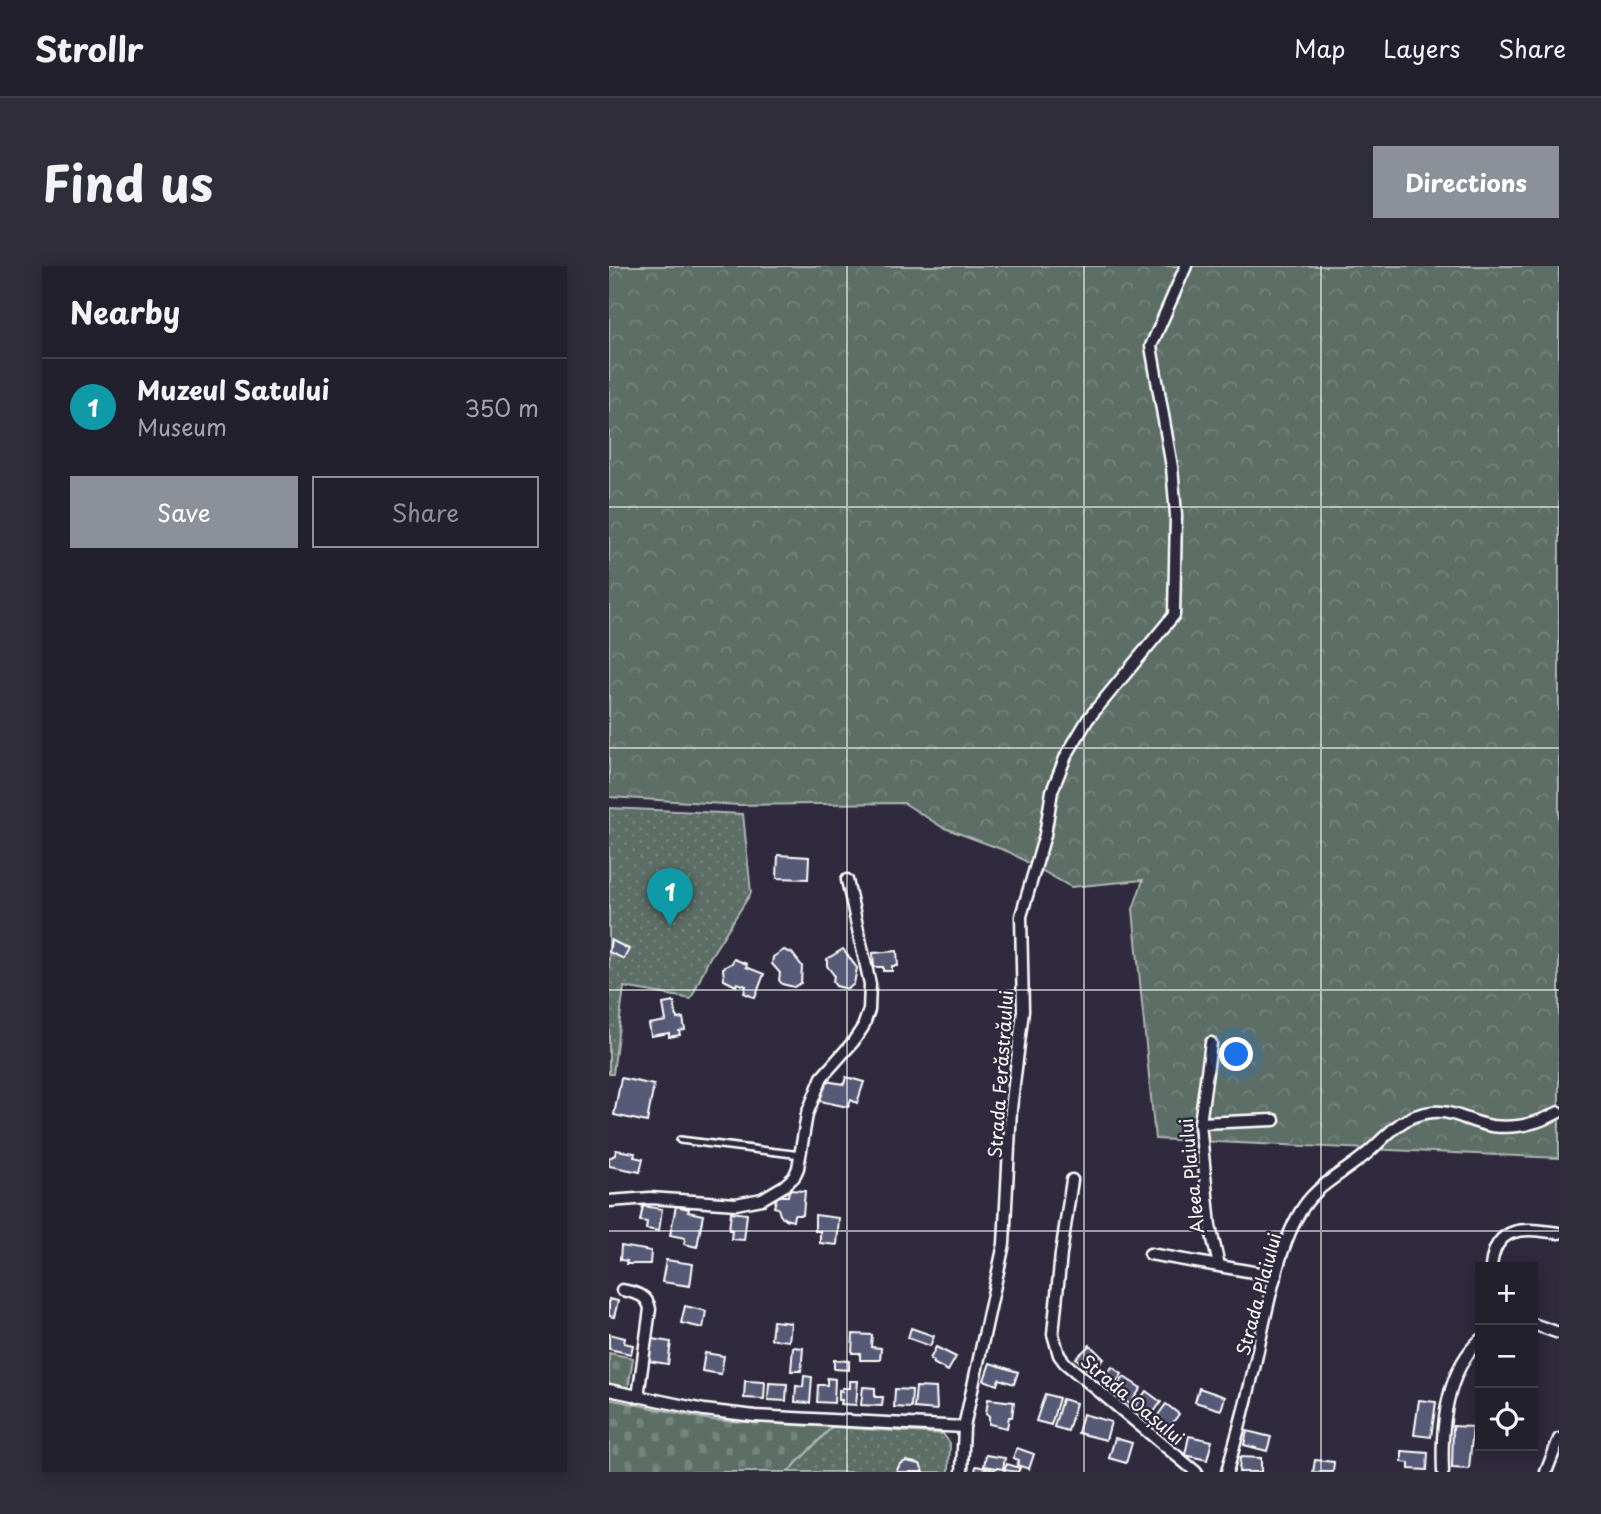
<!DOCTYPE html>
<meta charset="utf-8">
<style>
body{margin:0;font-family:"Playpen Sans",sans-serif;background:#2f2d3a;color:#f1f3f6}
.controls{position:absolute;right:21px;bottom:21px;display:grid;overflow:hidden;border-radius:0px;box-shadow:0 4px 18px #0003}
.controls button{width:63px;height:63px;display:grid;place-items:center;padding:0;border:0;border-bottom:2px solid #403e4a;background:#23202e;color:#f1f3f6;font:35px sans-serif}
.you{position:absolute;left:628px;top:789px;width:24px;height:24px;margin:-18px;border:5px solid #fff;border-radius:50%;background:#1a73e8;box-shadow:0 0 0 10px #1a73e833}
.badge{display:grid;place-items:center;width:46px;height:46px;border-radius:50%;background:#8c9099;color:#fff;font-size:23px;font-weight:700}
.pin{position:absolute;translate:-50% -58px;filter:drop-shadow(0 2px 4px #0008)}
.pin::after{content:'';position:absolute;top:37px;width:24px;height:21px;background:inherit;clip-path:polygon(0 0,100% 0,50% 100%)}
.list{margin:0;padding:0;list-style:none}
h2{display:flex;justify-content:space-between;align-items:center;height:91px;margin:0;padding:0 28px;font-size:30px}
h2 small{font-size:23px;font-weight:400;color:#a3a3aa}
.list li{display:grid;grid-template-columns:46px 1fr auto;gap:21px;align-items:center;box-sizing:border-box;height:98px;padding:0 28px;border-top:2px solid #403e4a}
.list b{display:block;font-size:26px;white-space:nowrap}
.list p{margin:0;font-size:23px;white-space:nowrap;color:#a3a3aa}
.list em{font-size:23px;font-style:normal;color:#a3a3aa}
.actions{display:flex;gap:14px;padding:21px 28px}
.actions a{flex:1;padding:16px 0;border:2px solid #8c9099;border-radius:0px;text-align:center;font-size:24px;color:#8c9099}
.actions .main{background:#8c9099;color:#fff}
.icon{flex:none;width:38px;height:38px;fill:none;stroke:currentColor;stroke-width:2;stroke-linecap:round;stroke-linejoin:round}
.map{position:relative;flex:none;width:950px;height:1206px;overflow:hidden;border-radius:0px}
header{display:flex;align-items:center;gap:42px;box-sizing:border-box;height:98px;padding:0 35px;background:#23202e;border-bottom:2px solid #403e4a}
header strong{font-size:33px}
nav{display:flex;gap:38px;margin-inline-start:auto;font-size:24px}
.intro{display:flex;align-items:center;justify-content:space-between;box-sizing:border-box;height:168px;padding:0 42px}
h1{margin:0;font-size:49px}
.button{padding:18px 32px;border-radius:0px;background:#8c9099;color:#fff;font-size:24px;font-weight:700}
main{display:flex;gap:42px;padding:0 42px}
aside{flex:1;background:#23202e;border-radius:0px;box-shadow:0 4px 18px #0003}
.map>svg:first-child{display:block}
.forest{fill:url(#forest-crowns);stroke:#aeb6b2;stroke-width:2}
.cemetery{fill:url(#cemetery-stones);stroke:#aeb6b2;stroke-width:2}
.park{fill:url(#park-dots);stroke:#aeb6b2;stroke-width:2}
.building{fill:#575a76;stroke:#fff;stroke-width:2}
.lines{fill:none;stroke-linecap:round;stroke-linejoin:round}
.lane-casing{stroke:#fff;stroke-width:10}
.street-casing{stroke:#fff;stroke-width:15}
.lane{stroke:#2f2a3d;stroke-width:5}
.street{stroke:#2f2a3d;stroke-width:10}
.grid{fill:none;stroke:#fff;stroke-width:2;stroke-opacity:0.55}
.labels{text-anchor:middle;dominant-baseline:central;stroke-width:5;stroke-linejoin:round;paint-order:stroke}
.street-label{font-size:18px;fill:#fff;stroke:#2f2a3d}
</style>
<header>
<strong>Strollr</strong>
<nav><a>Map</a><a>Layers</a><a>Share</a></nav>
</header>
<div class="intro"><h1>Find us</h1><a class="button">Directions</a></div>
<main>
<aside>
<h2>Nearby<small></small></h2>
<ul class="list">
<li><span class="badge" style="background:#0f9aa8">1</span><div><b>Muzeul Satului</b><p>Museum</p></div><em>350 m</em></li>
</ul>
<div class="actions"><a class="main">Save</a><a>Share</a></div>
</aside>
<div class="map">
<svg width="950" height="1206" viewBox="0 0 950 1206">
<defs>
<pattern id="forest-crowns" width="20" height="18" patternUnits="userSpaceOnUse" patternTransform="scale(1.75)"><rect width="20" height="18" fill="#5c6e66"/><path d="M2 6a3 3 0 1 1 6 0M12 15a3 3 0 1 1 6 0" fill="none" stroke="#74847d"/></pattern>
<pattern id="cemetery-stones" width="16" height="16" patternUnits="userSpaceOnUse" patternTransform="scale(1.75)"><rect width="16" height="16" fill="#5c6e66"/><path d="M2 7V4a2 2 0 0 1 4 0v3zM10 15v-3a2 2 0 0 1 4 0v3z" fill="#74847d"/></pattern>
<pattern id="park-dots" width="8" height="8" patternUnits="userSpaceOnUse" patternTransform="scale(1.75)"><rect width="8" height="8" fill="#5c6e66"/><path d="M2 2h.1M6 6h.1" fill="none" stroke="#74847d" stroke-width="1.8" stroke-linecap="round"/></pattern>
</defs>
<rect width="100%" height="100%" fill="#2f2a3d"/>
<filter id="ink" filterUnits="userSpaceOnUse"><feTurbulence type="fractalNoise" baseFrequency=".0143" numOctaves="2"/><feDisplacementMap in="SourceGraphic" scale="14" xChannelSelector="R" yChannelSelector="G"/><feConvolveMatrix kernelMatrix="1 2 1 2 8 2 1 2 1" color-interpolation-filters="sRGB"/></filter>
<g filter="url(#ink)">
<path class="forest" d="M0 0H950V892L546 873 524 643 534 614 462 621 400 586 333 561 295 537 130 539 0 531Z"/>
<g class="cemetery">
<path d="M0 1087 24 1092 19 1124 0 1119Z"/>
<path d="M0 1133 102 1154 223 1161 179 1206H0Z"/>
</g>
<g class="park">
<path d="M0 542 134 548 142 627 100 693 82 733 15 721 4 808H0Z"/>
<path d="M223 1161 334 1168 341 1177 340 1206H179Z"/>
</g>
<g class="building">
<path d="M169 589 200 591 199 613 168 612Z"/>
<path d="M2 674 20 683 15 693 0 686Z"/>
<path d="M234 683 248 702 245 718 239 723 227 720 224 716 225 709 218 700V693Z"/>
<path d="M175 684 183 687 193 700 192 717 185 721 173 718 170 714 171 707 163 698 164 691Z"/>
<path d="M288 685 289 700H283V705H274V701H265L264 687Z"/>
<path d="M125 693 138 698 137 701 155 708 146 732 135 727 137 720 128 717 127 720 115 714 114 702 123 697Z"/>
<path d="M65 736 68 753 74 752 76 764 70 765 71 769 60 771V767L42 770 40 758 57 755 54 738Z"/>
<path d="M237 811 255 816 248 837 242 834 239 841 211 835 216 815 235 818Z"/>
<path d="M12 812 45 819 38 856 5 849Z"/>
<path d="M7 884 26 887 25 891 34 893 31 906 0 900V892L6 889Z"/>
<path d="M180 924 196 925 194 949H185L184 955 176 953 171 949 169 942 165 941 168 930H179Z"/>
<path d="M34 940 53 943 50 965 37 963 38 956 31 955Z"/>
<path d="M67 940 80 943 79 946 94 949 88 981 75 978 76 972 61 969Z"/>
<path d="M122 946 138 948 135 974 122 973 123 964H120Z"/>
<path d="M206 949 230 952 228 979 211 977V965H206Z"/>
<path d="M12 980 42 985 41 998H17L18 995 11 994Z"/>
<path d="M57 994 84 998 81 1020 53 1016Z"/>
<path d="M0 1033 9 1035 5 1051 0 1050Z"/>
<path d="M76 1040 97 1045 94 1062 72 1057Z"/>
<path d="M164 1055 182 1057 180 1075 162 1073Z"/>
<path d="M302 1062 325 1070 321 1080 299 1072Z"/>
<path d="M0 1068 16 1072 15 1077 24 1079 22 1088 0 1083Z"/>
<path d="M244 1068 263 1069 262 1081 272 1082 271 1094H251V1087H243Z"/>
<path d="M43 1073 62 1076 59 1098 39 1095Z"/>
<path d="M481 1079 495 1093 482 1107 467 1092Z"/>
<path d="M184 1081 194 1082 192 1105H182Z"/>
<path d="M327 1081 347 1091 339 1105 324 1097 325 1095 321 1093Z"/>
<path d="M96 1087 115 1090 112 1108 93 1105Z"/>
<path d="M225 1094 240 1095V1104L225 1103Z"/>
<path d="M381 1097 409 1106 405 1118 390 1113 388 1119 375 1114Z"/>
<path d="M503 1101 513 1108 502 1124 491 1117Z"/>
<path d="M195 1110 203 1111 201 1137 186 1136 187 1120 194 1121Z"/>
<path d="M515 1111 532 1122 521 1138 504 1126Z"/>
<path d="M218 1112 226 1113 225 1137 208 1136 209 1119H218Z"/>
<path d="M136 1115 156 1116 155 1133 135 1132Z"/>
<path d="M241 1115H249L247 1139 232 1138 233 1134H230V1124L233 1125V1122H241Z"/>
<path d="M160 1117 178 1118 177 1135 159 1134Z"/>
<path d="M254 1121 266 1122V1131H274L273 1140 252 1139Z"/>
<path d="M307 1121 327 1122 328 1144 305 1142Z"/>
<path d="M590 1122 616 1131 612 1144 586 1136Z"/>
<path d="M286 1123 303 1124 302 1142 285 1141Z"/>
<path d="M537 1125 552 1136 540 1153 525 1142Z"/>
<path d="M436 1128 450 1132 442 1159 427 1155Z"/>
<path d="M379 1133 405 1136 403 1151H400L398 1162 380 1158V1149L377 1148Z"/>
<path d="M453 1133 467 1137 459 1165 445 1161Z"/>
<path d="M810 1134 827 1136 822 1171 805 1169Z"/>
<path d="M557 1138 570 1148 557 1166 544 1156Z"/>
<path d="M474 1148 502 1156 497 1174 469 1167Z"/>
<path d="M844 1160 864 1161 860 1203 843 1202Z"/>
<path d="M638 1165 662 1171 658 1185 635 1179Z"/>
<path d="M580 1170 603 1175 598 1194 576 1189Z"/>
<path d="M506 1172 523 1177 517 1197 500 1192Z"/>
<path d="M408 1182 425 1188 420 1203 408 1199 410 1194 404 1192Z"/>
<path d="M793 1185 819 1187 818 1204 800 1203V1197L793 1196Z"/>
<path d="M377 1189 396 1192 394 1203 375 1200Z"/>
<path d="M631 1191 652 1192V1206H630Z"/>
<path d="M706 1194 725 1196 724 1206H704Z"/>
<path d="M297 1195 311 1198 315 1206H287L291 1198Z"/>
<path d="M398 1198 411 1202 409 1206 395 1204Z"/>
<path d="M367 1200 386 1204V1206H366Z"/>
</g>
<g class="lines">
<g class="lane-casing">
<path id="lane" d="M71 874 192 889"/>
</g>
<g class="street-casing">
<g id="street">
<path d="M602 777 591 857 601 960 610 999"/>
<path d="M591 857 665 854"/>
<path d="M463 914 452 988 444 1068 450 1089 456 1097 587 1206"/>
<path d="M0 935 41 932 127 938 153 933 175 920 185 911 189 902 198 848 213 811 244 776 254 761 260 744 261 718 238 614"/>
<path d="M541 988 667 1010"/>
<path d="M882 1001C886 958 916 962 950 967"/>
<path d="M13 1024C26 1027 38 1028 41 1043L29 1131"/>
<path d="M924 1058 950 1067"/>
<path d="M0 1124 95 1144 146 1150 355 1161"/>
<path d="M353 1206 355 1161 395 978 402 843 414 745 412 650 436 569 443 525 457 490 479 453 565 349 567 249 563 201 542 80 577 0"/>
<path d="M618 1206C628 1170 638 1134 646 1098 656 1053 669 977 695 940 710 918 736 906 756 889 772 876 786 857 806 850 841 838 852 855 883 860 906 863 930 857 950 846"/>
<path d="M834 1206C832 1162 837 1106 871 1074"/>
<path d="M937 1206 950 1173"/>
</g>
</g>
<use href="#lane" class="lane"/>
<use href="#street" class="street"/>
</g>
</g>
<path class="grid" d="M238 0V1206M475 0V1206M712 0V1206M0 241H950M0 482H950M0 724H950M0 965H950"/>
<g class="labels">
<g class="street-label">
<text transform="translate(391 808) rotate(-86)">Strada Ferăstrăului</text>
<text transform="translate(582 910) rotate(-96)">Aleea Plaiului</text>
<text transform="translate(649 1028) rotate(-75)">Strada Plaiului</text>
<text transform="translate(524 1133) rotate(40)">Strada Oașului</text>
</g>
</g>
</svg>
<div class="controls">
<button>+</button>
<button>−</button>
<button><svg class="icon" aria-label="locate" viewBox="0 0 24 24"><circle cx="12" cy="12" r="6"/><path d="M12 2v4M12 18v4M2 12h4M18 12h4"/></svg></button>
</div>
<div class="you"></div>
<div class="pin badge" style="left:61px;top:660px;background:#0f9aa8">1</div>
</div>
</main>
